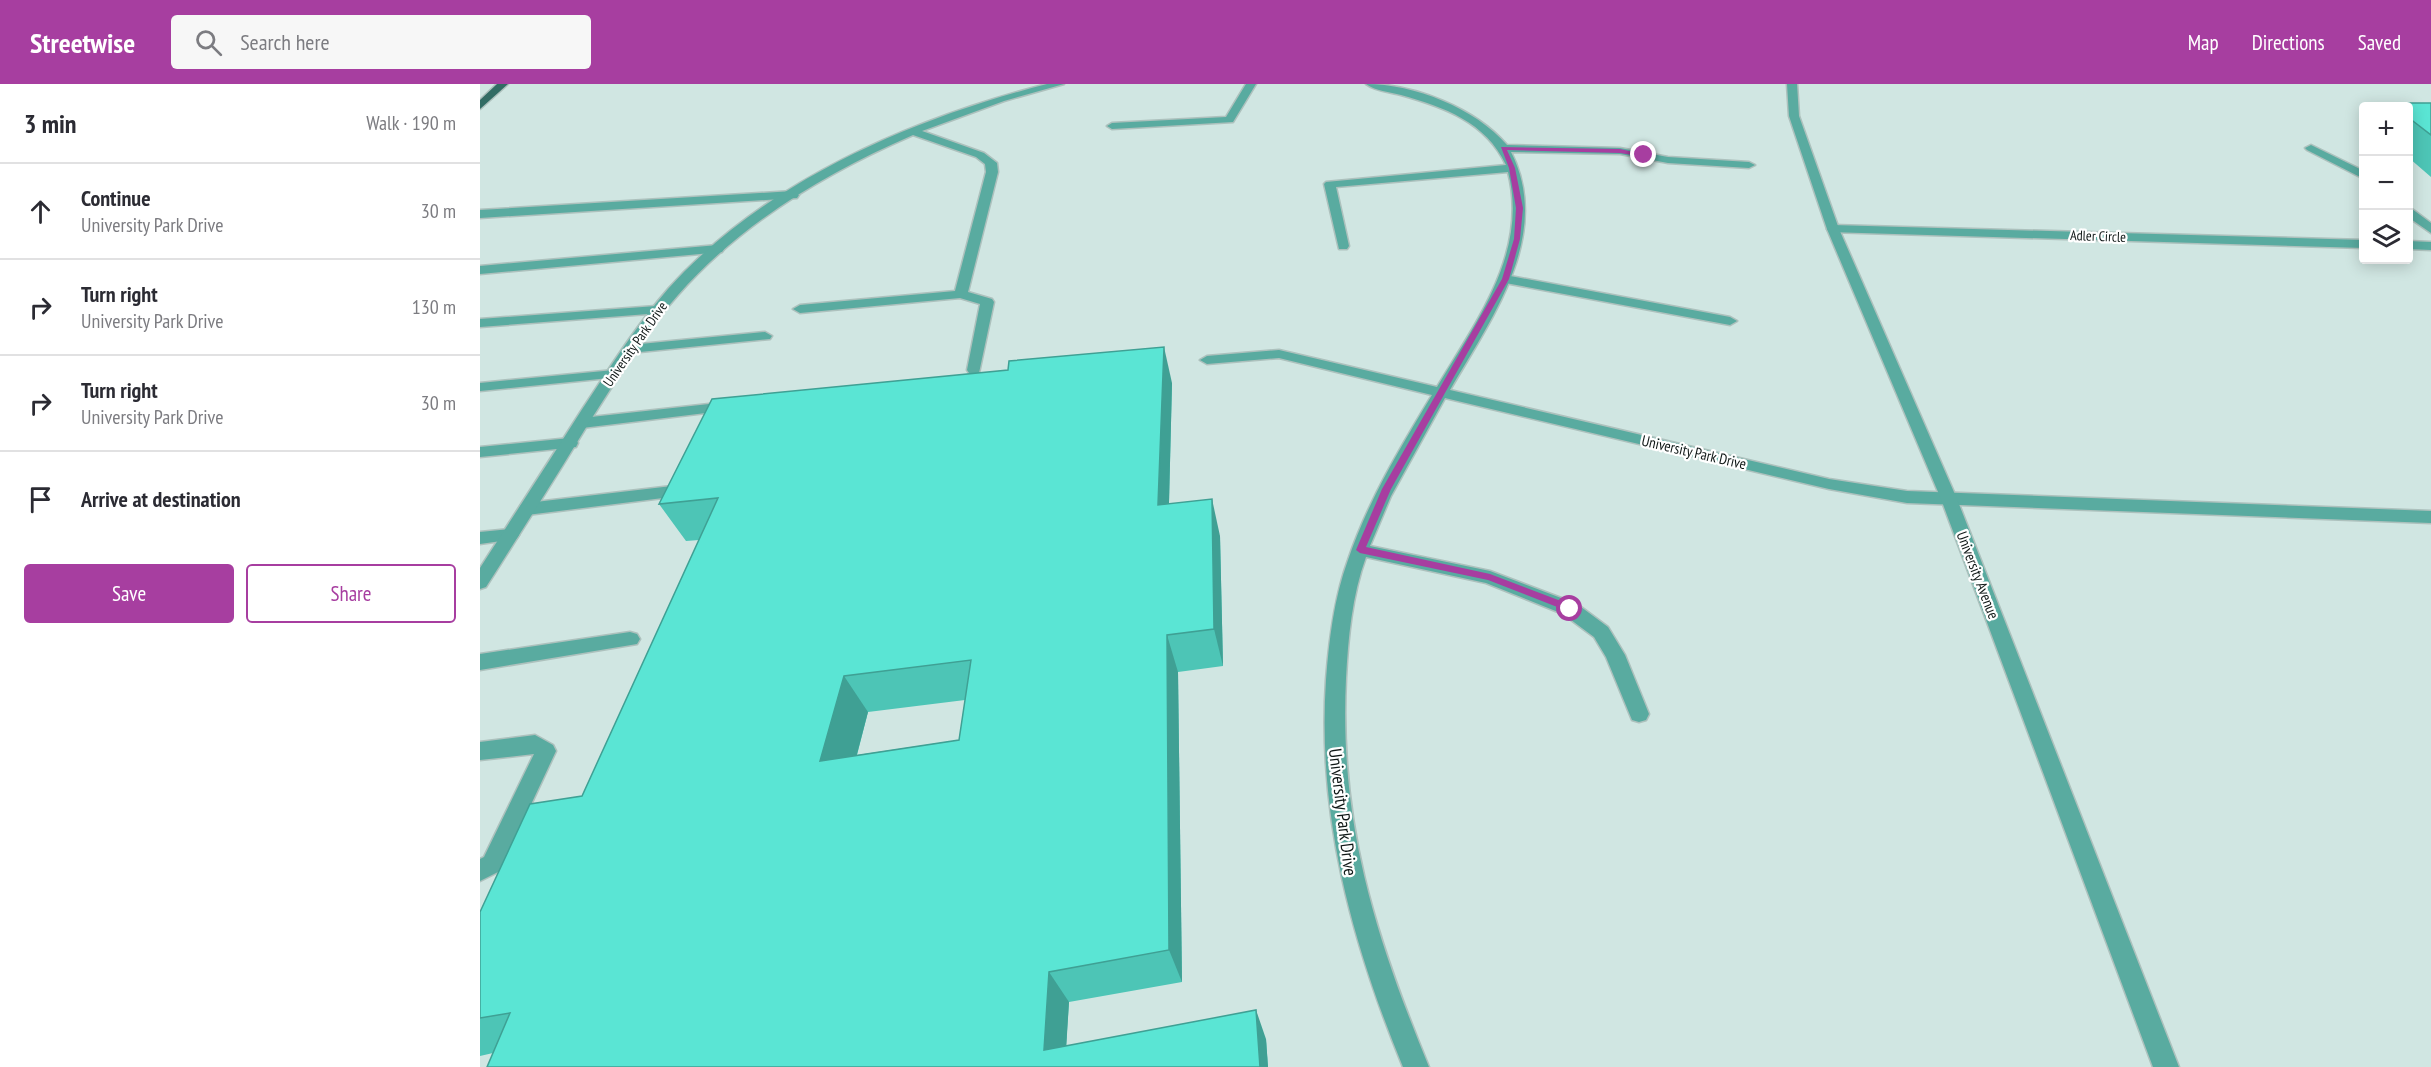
<!DOCTYPE html>
<meta charset="utf-8">
<style>
body{margin:0;font-family:"PT Sans Narrow",sans-serif;background:#f7f7f7;color:#2b2b33}
.controls{position:absolute;right:18px;top:18px;display:grid;overflow:hidden;border-radius:6px;box-shadow:0 3px 15px #0003}
.controls button{width:54px;height:54px;display:grid;place-items:center;padding:0;border:0;border-bottom:2px solid #e1e1e2;background:#fff;color:#2b2b33;font:30px sans-serif}
.stop{position:absolute;width:18px;height:18px;margin:-14px;border:4px solid #a73ea0;border-radius:50%;background:#fff}
.stop.end{background:#a73ea0;border-color:#fff;box-shadow:0 2px 6px #0008}
.list{margin:0;padding:0;list-style:none}
h2{display:flex;justify-content:space-between;align-items:center;height:78px;margin:0;padding:0 24px;font-size:26px}
h2 small{font-size:20px;font-weight:400;color:#7c7c81}
.list li{display:grid;grid-template-columns:39px 1fr auto;gap:18px;align-items:center;box-sizing:border-box;height:96px;padding:0 24px;border-top:2px solid #e1e1e2}
.list b{display:block;font-size:22px;white-space:nowrap}
.list p{margin:0;font-size:20px;white-space:nowrap;color:#7c7c81}
.list em{font-size:20px;font-style:normal;color:#7c7c81}
.actions{display:flex;gap:12px;padding:18px 24px}
.actions a{flex:1;padding:14px 0;border:2px solid #a73ea0;border-radius:6px;text-align:center;font-size:21px;color:#a73ea0}
.actions .main{background:#a73ea0;color:#fff}
.icon{flex:none;width:33px;height:33px;fill:none;stroke:currentColor;stroke-width:2;stroke-linecap:round;stroke-linejoin:round}
.map{position:relative;flex:none;width:1951px;height:983px;overflow:hidden}
header{display:flex;align-items:center;gap:36px;box-sizing:border-box;height:84px;padding:0 30px;background:#a73ea0;color:#fff}
header strong{font-size:28px}
nav{display:flex;gap:33px;margin-inline-start:auto;font-size:21px}
.search{width:420px;height:54px;background:#f7f7f7;display:flex;align-items:center;gap:15px;box-sizing:border-box;padding:0 21px;border-radius:6px;color:#7c7c81;font-size:22px}
main{display:flex}
aside{flex:1;background:#fff}
.map>svg:first-child{display:block}
.lines{fill:none;stroke-linecap:round;stroke-linejoin:round}
.service-casing{stroke:#adc1bd;stroke-width:3}
.minor-casing{stroke:#adc1bd;stroke-width:3}
.tertiary-casing{stroke:#adc1bd;stroke-width:3}
.primary-casing{stroke:#adc1bd;stroke-width:3}
.service{fill:#59aba0;fill-rule:evenodd}
.minor{fill:#59aba0;fill-rule:evenodd}
.tertiary{fill:#59aba0;fill-rule:evenodd}
.primary{fill:#326c64;fill-rule:evenodd}
.wall{fill:#4dc5b6;fill-rule:evenodd}
.shaded-wall{fill:#3fa094}
.building{fill:#5ae5d4;stroke:#3fa094;stroke-width:1.5;fill-rule:evenodd}
.route{fill:#a73ea0}
.labels{text-anchor:middle;dominant-baseline:central;stroke-width:4.5;stroke-linejoin:round;paint-order:stroke}
.far-street-label{font-size:14px;fill:#0f1716;stroke:#fff}
.street-label{font-size:15px;fill:#0f1716;stroke:#fff}
.near-street-label{font-size:18px;fill:#0f1716;stroke:#fff}
</style>
<header>
<strong>Streetwise</strong>
<div class="search"><svg class="icon" aria-label="search" viewBox="0 0 24 24"><circle cx="10" cy="10" r="6"/><path d="M15 15l6 6"/></svg>Search here</div>
<nav><a>Map</a><a>Directions</a><a>Saved</a></nav>
</header>
<main>
<aside>
<h2>3 min<small>Walk · 190 m</small></h2>
<ul class="list">
<li><svg class="icon" aria-label="ahead" viewBox="0 0 24 24"><path d="M12 20V5M6 11l6-6 6 6"/></svg><div><b>Continue</b><p>University Park Drive</p></div><em>30 m</em></li>
<li><svg class="icon" aria-label="right" viewBox="0 0 24 24"><path d="M7 20v-9h11M14 6l5 5-5 5"/></svg><div><b>Turn right</b><p>University Park Drive</p></div><em>130 m</em></li>
<li><svg class="icon" aria-label="right" viewBox="0 0 24 24"><path d="M7 20v-9h11M14 6l5 5-5 5"/></svg><div><b>Turn right</b><p>University Park Drive</p></div><em>30 m</em></li>
<li><svg class="icon" aria-label="arrive" viewBox="0 0 24 24"><path d="M6 21V4h12l-3 4 3 4H6"/></svg><div><b>Arrive at destination</b></div></li>
</ul>
<div class="actions"><a class="main">Save</a><a>Share</a></div>
</aside>
<div class="map">
<svg width="1951" height="983" viewBox="0 0 1951 983">
<rect width="100%" height="100%" fill="#d0e6e2"/>
<g class="lines">
<g class="service-casing">
<g id="service">
<path d="M313 107 319 111 317 114 0 134V126Z"/>
<path d="M238 161 242 162 244 165 242 168 0 190V182Z"/>
<path d="M1025 191 1250 233 1257 237 1250 241 1020 198 1018 195Z"/>
<path d="M176 222 181 223 183 226 181 229 0 243V235Z"/>
<path d="M285 248 292 252 290 255 150 269 143 265 150 261Z"/>
<path d="M134 286 139 287 141 290 139 293 0 307V299Z"/>
<path d="M229 320 237 325 234 328 102 344 94 339 102 334Z"/>
<path d="M90 354 96 355 98 359 96 363 0 373V363Z"/>
<path d="M209 400 215 402 217 406 215 410 47 431 41 429 39 425 41 421 47 419Z"/>
<path d="M30 445 36 447 39 451 36 455 0 460V448Z"/>
<path d="M150 548 157 550 160 555 157 560 0 586V570Z"/>
<path d="M55 651 73 661 76 667 20 787 0 797V775L4 773 54 670 0 676V658Z"/>
</g>
</g>
<g class="minor-casing">
<g id="minor">
<path d="M567 0H584L524 17 442 47 504 69 517 79 518 88 488 208 512 215 514 218 499 289H489L487 286 500 220 480 214 320 229 313 225 320 221 475 207 506 88 505 80 496 73 433 51C347 88 260 140 198 211 164 249 138 294 110 337 76 393 41 448 6 503L0 505V484C34 431 68 379 101 327 129 285 155 243 188 205 284 98 431 35 567 0Z"/>
<path d="M766 0H776L753 38 632 45 627 42 632 39 746 33Z"/>
<path d="M886 0C934 0 995 24 1027 61L1140 64 1188 73 1269 78 1275 81 1269 84 1188 79 1140 70 1031 68C1073 151 1011 235 970 306L1349 395 1427 407 1951 427V439L1427 419 1349 405 965 314 911 412 890 462 1010 487 1097 520 1128 543 1145 571 1169 630 1166 636 1159 638 1152 636 1126 573 1114 553 1083 530 1006 499 886 473C872 511 868 555 866 594 859 739 895 852 949 983H923C872 859 837 732 846 596 849 556 854 514 868 476 888 417 920 364 952 311L799 274 727 280 720 276 727 272 799 266 957 303C996 238 1049 168 1028 88L856 103 869 162 867 165H859L844 100 846 98 1026 81C1006 38 964 23 921 11 910 8 895 7 886 0Z"/>
<path d="M1831 61 1884 87V95L1827 66 1825 64Z"/>
<path d="M1928 122 1951 139V149L1928 133Z"/>
<path d="M1353 141 1884 156V164L1349 148 1347 145Z"/>
<path d="M1928 157 1951 158V166L1928 165Z"/>
</g>
</g>
<g class="tertiary-casing">
<path id="tertiary" d="M1307 0H1317L1319 32 1359 145 1477 415 1699 983H1673L1461 415 1347 145 1309 32Z"/>
</g>
<g class="primary-casing">
<path id="primary" d="M17 0H28L0 25V16Z"/>
</g>
<use href="#service" class="service"/>
<use href="#minor" class="minor"/>
<use href="#tertiary" class="tertiary"/>
<use href="#primary" class="primary"/>
</g>
<g class="wall">
<path d="M1914 19H1951V93L1929 74V22H1912Z"/>
<path d="M692 299 689 419 740 452 743 582 698 588 702 898 589 918 586 962 786 955 788 983 13 969 0 972V828L102 712 219 456 206 457 179 420ZM485 616 479 656 377 671 388 628Z"/>
</g>
<g class="shaded-wall">
<path d="M684 263 692 299 688 458 678 421Z"/>
<path d="M732 415 740 452 743 582 734 545Z"/>
<path d="M687 551 698 588 702 898 689 866Z"/>
<path d="M364 592 388 628 366 712 340 677Z"/>
<path d="M569 888 589 918 585 983 564 966Z"/>
<path d="M776 926 786 955 788 983H780Z"/>
</g>
<g class="building">
<path d="M1914 19H1951V51L1929 34V31H1931L1929 30V22H1919Z"/>
<path d="M684 263 678 421 732 415 734 545 687 551 689 866 569 888 564 966 776 926 780 983H7L30 929 0 934V828L50 720 102 712 238 414 179 420 232 315 528 286 529 277ZM491 576 479 656 340 677 364 592Z"/>
</g>
<path class="route" d="M1021 63 1140 65 1167 71 1164 73 1140 69 1027 66 1035 84 1043 124 1040 155 1029 195 911 405 886 463 1010 490 1094 522 1095 525 1090 528 1008 496 880 469 876 466 902 405 1022 195 1034 155 1036 124 1029 84Z"/>
<g class="labels">
<g class="far-street-label">
<text transform="translate(1618 152) rotate(2)">Adler Circle</text>
<text transform="translate(155 260) rotate(-55)">University Park Drive</text>
</g>
<g class="street-label">
<text transform="translate(1214 368) rotate(13)">University Park Drive</text>
<text transform="translate(1498 491) rotate(69)">University Avenue</text>
</g>
<g class="near-street-label">
<text transform="translate(863 728) rotate(83)">University Park Drive</text>
</g>
</g>
</svg>
<div class="controls">
<button>+</button>
<button>−</button>
<button><svg class="icon" aria-label="layers" viewBox="0 0 24 24"><path d="M12 4l9 5-9 5-9-5zM3 14l9 5 9-5"/></svg></button>
</div>
<div class="stop" style="left:1090px;top:525px"></div>
<div class="stop end" style="left:1164px;top:71px"></div>
</div>
</main>
